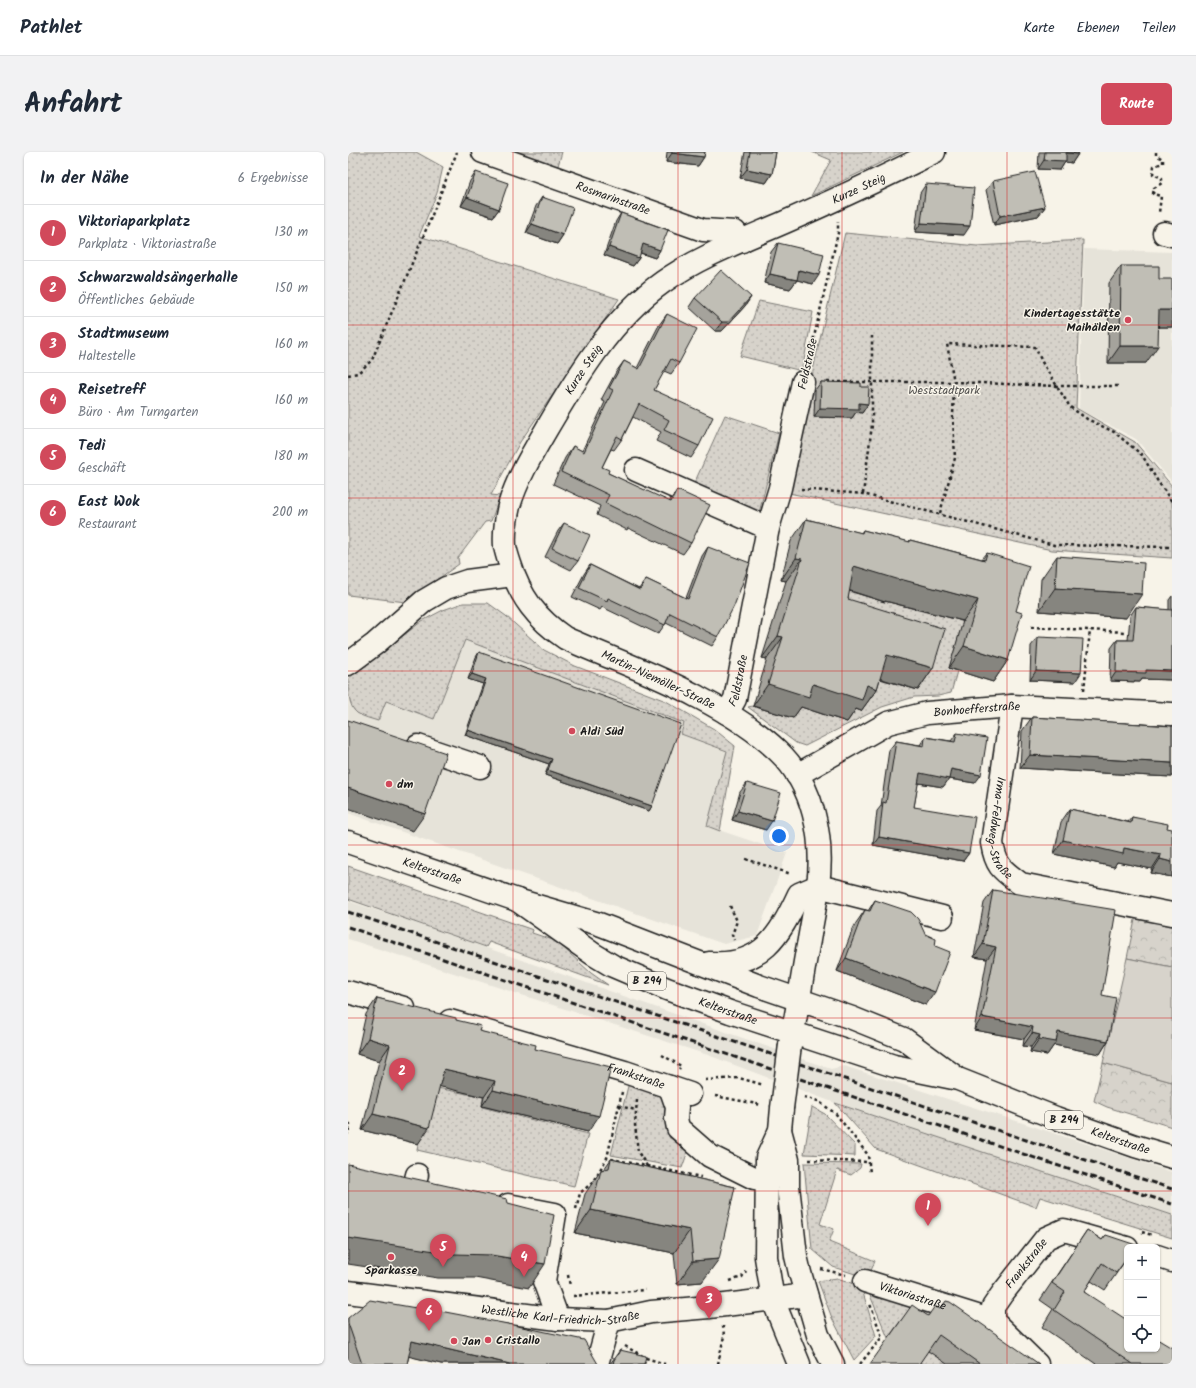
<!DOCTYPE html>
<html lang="de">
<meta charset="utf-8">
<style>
body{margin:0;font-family:Kalam,sans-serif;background:#f2f2f3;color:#1f2937}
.controls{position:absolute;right:12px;bottom:12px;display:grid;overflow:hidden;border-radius:6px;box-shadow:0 1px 3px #0004}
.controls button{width:36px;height:36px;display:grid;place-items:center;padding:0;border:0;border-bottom:1px solid #e0e1e3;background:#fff;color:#1f2937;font:20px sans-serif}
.you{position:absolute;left:431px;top:684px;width:14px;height:14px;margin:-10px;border:3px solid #fff;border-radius:50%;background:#1a73e8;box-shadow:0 0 0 6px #1a73e833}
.badge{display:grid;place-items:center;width:26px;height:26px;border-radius:50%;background:#d1495b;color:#fff;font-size:13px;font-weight:700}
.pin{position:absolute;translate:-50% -33px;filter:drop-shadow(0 1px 2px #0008)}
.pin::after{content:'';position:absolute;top:21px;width:14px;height:12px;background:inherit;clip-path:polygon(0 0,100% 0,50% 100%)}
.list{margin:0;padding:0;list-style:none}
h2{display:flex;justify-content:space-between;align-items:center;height:52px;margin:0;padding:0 16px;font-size:17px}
h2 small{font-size:13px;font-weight:400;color:#747a83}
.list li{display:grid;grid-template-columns:26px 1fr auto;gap:12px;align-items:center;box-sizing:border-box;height:56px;padding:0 16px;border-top:1px solid #e0e1e3}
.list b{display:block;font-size:15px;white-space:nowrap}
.list p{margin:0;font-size:13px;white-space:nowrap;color:#747a83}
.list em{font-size:13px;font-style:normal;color:#747a83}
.icon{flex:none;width:22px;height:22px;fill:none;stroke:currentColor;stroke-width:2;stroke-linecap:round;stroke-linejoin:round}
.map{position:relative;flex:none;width:824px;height:1212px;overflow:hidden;border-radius:6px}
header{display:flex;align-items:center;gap:24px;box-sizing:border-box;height:56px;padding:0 20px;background:#fff;border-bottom:1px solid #e0e1e3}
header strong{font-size:19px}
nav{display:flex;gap:22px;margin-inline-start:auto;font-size:14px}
.intro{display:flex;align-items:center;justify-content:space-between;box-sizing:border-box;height:96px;padding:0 24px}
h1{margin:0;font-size:28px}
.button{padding:10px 18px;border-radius:6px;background:#d1495b;color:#fff;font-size:14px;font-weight:700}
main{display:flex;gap:24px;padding:0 24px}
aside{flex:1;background:#fff;border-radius:6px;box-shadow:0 1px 3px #0004}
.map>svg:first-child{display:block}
.built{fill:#e6e3d9}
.green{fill:url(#green-dots);stroke:#7a7874;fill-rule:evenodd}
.forest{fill:url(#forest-crowns);stroke:#7a7874}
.pitch{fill:#d7d3cb;stroke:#7a7874}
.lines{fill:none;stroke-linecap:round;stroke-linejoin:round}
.minor-casing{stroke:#1c1c1c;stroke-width:25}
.major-casing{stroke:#1c1c1c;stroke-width:25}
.path{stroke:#1c1c1c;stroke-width:2.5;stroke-dasharray:3 3;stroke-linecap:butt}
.minor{stroke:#f7f3e8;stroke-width:22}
.major{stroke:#f7f3e8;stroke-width:22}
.rail{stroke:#1c1c1c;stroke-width:3;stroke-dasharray:6 3;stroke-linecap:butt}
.major-bridge-casing{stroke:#1c1c1c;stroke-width:25;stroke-linecap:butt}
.major-bridge{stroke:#f7f3e8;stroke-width:22}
.wall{fill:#a5a39c;stroke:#1c1c1c}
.shaded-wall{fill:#86857f;stroke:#1c1c1c}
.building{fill:#c0beb5;stroke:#1c1c1c}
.grid{fill:none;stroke:#d62828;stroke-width:1;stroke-opacity:0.55}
.poi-dot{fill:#d1495b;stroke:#f7f3e8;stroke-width:1.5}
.labels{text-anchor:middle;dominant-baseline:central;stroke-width:3;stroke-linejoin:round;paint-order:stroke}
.shield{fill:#f7f3e8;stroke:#5e5c59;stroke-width:1}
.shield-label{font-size:11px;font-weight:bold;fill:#1c1c1c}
.street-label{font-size:12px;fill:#1c1c1c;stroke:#f7f3e8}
.poi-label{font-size:12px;font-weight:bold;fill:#1c1c1c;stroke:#f7f3e8;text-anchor:start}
.park-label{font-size:12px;fill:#545351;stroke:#f7f3e8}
</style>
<header>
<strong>Pathlet</strong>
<nav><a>Karte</a><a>Ebenen</a><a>Teilen</a></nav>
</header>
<div class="intro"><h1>Anfahrt</h1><a class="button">Route</a></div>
<main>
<aside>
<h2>In der Nähe<small>6 Ergebnisse</small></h2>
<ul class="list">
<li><span class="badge">1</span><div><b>Viktoriaparkplatz</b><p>Parkplatz · Viktoriastraße</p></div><em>130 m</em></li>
<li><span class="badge">2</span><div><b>Schwarzwaldsängerhalle</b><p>Öffentliches Gebäude</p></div><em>150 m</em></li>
<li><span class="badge">3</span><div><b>Stadtmuseum</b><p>Haltestelle</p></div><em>160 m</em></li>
<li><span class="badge">4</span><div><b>Reisetreff</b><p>Büro · Am Turngarten</p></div><em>160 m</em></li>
<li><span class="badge">5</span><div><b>Tedi</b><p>Geschäft</p></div><em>180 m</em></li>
<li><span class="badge">6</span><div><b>East Wok</b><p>Restaurant</p></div><em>200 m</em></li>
</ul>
</aside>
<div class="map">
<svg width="824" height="1212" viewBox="0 0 824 1212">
<defs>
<pattern id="green-dots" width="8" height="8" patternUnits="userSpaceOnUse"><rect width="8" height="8" fill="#d7d3cb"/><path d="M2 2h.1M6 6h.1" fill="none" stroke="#b8b5ae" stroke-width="1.8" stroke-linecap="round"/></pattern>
<pattern id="forest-crowns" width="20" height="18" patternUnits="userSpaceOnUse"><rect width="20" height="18" fill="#d7d3cb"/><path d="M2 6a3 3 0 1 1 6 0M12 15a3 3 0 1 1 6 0" fill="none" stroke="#b8b5ae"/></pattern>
</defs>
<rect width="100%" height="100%" fill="#f7f3e8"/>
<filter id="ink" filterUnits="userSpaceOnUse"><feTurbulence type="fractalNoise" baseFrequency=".025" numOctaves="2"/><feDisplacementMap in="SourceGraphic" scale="8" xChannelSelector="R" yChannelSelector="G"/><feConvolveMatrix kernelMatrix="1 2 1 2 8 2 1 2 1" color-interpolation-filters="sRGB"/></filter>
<g filter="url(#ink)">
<g class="built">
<path d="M736 97 824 100V330L788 287 731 257Z"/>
<path d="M117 488 336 571 333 582 379 600 359 674 439 701 409 784 376 792 0 661V548L2 554 30 569 37 549 86 567Z"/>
<path d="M0 749 68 771 483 917 496 914 681 973 824 1020V1063L487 951 360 903 0 787Z"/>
</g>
<g class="green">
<path d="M0 0H68L95 15 89 41 71 84 271 147 172 290 143 343 152 344 143 369 137 370 110 406 111 412 58 450 0 443Z"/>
<path d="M155 0H214L209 17Z"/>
<path d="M464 0H555L463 44 483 8Z"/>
<path d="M497 81 629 94 735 88 728 256 787 290 824 334V406L704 398 441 341 468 204Z"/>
<path d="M411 149 465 160 454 219 392 204Z"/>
<path d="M377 263 431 281 410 365 345 334Z"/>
<path d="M601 417 623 423 610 468 615 470 601 516 609 519 603 541 590 544 566 545 534 555 457 594 448 591 400 555 405 554 446 566 460 520 455 518 471 465 431 453 447 432 489 443 490 435 536 450 537 449 589 463ZM493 472 583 499 569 538 524 524 513 559 504 555 499 570 469 560 487 511 479 508Z"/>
<path d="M115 451H140L158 464 196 498 227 514 318 549 366 577 387 594 372 679 359 674 379 599 333 582 336 571 117 488 86 567 38 549 30 569C24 567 15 565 9 561 0 554 0 538 1 526L74 469 95 458Z"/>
<path d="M0 714 185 778 184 781 208 789 243 821 260 833 141 790 138 795 0 747Z"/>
<path d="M281 930 313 944 317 955 318 976 321 985 340 999 334 1016 263 1003Z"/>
<path d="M84 935 135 945 134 955 240 982 226 1034 69 998Z"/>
<path d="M487 951 824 1063V1086L692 1045 688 1055 528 997Z"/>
<path d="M464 955 477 962 507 993V1004L456 1002Z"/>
<path d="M456 1011 513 1012 512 1016 503 1023 489 1018 472 1072 486 1077 481 1090 527 1109 520 1126 485 1115 464 1097Z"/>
<path d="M489 1126 513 1134 528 1184 506 1208 484 1166 470 1129Z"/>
<path d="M521 1141 588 1163 569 1179 553 1168 540 1186Z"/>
<path d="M580 1198 599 1212H571Z"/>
</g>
<g class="forest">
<path d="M788 763 824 771V815L779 806Z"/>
<path d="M755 911 824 930V975L759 955 746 949Z"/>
</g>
<path class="pitch" d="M779 806 824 815V930L755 911Z"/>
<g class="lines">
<g class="minor-casing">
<g id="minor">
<path id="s1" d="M135 0 355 78 387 80 394 89"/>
<path d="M816 81 824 83"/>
<path d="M288 318 420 376"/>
<path d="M0 512 27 492 76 449 98 436 119 429 165 423"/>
<path id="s2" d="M664 554 644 691C648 715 654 718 673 732L824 762"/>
<path id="s3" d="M379 561 387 547 420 376 432 336 455 230"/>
<path d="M70 594 132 615"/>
<path id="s4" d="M449 623 540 571 579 561 664 554 824 562"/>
<path d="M470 734 594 765"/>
<path d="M0 840 56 856"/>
<path id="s5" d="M102 869 277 920 342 942"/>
<path d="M322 935 329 955 328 966 330 976 362 1004 406 1026 418 1028"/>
<path d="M66 1035 69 1023"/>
<path d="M160 1053 207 1062 196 1129 210 1167"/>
<path d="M809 1104 824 1109"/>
<path id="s6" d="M517 1129 645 1169 689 1212"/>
<path id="s7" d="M0 1140 210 1167 261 1169 303 1160 361 1155 458 1143"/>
<path id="s8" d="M645 1169V1155L654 1142 698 1086 716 1078 779 1096"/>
<path d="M249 1212 261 1169"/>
</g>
</g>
<g class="major-casing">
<g id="major">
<path id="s9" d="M0 690 169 748 251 772 411 834 504 866 556 887 605 923"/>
<path id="s10" d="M169 748 245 802 265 814 319 837 382 860 546 914 610 927 708 966 787 994 824 1005"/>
<path d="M361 811C414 815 431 785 451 742L470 734"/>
<path id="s11" d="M442 893C450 858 454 823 461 788 464 770 468 752 470 734 476 687 466 633 430 599 407 577 379 560 350 545 308 522 261 506 217 486 189 467 172 445 162 412 160 406 158 400 157 394 156 381 158 367 161 354 169 327 184 302 198 278 229 225 264 166 315 130 352 104 396 88 437 70 487 48 537 25 586 0"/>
<path d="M434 956 432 978 419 1006 418 1105 425 1148 451 1212"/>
<path d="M432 978 440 1008V1034L448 1104 452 1121 470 1183 485 1212"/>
</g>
</g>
<g class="path">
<path d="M808 0V3L815 7V11L806 14 805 22 814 26V31L806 36 805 42 813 44 811 61"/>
<path d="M460 211 490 81V69"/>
<path d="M0 223 10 221 24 208 82 68 109 0"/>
<path d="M479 230H606L710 234H770"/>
<path d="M453 337 515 342 706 393 824 395"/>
<path d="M515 342 524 273V184"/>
<path d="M592 361 607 306 605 266 606 230 599 192 687 195 694 210 722 255 739 267 766 280 794 303 809 328 824 350"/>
<path d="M683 475 778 480"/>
<path d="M736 538 742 478"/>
<path d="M398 707 443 722"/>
<path d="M382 754 389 769 384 783 386 788"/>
<path d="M314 903 333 914 331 917"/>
<path d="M357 928 391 926 416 933"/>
<path d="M274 940 259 1006 353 1025"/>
<path d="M367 944 414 953"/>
<path d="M456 945 470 949 488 962 520 1003 522 1021"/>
<path d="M289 948 287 972 290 1000 299 1014"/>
<path d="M271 954 288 958"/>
<path d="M0 971 2 972 0 982"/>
<path d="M461 1008 520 1010"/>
<path d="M228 1057 232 1041 244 1031 259 1006"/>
<path d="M794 1080 804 1083"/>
<path d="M473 1117 498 1123"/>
<path d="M220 1123 222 1134"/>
<path d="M382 1129 394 1125 398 1119"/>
<path d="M225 1144 297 1138"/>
<path d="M277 1194 298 1206 317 1212"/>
<path d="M573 1211V1212"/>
<path d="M296 1212 298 1206"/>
<path d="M370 1212 376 1184 375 1174"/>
<path d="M512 1212 534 1185 522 1152"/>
</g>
<use href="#minor" class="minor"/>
<use href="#major" class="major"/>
<g class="rail">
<path d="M0 760 824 1037"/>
<path d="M0 775 824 1052"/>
</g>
<g class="major-bridge-casing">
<path id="major-bridge" d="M434 956 442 893"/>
</g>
<use href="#major-bridge" class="major-bridge"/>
</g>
<g class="wall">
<path d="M319 0H357L356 5 350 14 318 10Z"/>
<path d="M397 0H428L424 22 418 31 392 26Z"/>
<path d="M691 0H731L730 2 724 11 717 10 712 18 690 17Z"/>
<path d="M128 20 151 57 145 65 113 54 122 29Z"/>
<path d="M645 29 697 55 690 64 646 73 638 38Z"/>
<path d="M578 32 616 83 567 80 572 41Z"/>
<path d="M194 45 215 83 209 92 178 81 188 54Z"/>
<path d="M273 61 312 98 307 106 292 101 291 106 285 114 256 103 268 69Z"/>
<path d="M430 91 465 132 449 128 442 137 416 131 423 100Z"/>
<path d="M773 114 811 127 824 175H810L798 211H760L761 131Z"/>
<path d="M403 145 397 154 374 179H367L341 155 347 146Z"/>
<path d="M319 162 331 211 323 222 316 219 306 238 351 294 343 306 308 289 313 280 285 265 274 287 266 298 263 297 254 315 260 321 321 350 329 338 343 391 335 402 280 376 279 378 249 363 252 354 205 332 217 306 225 294 234 299 257 250 253 248 268 220 276 209 289 216 311 173Z"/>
<path d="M473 230 513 235 520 252 514 261 508 260 504 266 466 265 467 238Z"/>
<path d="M458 367 513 381 515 378 561 390 562 388 634 407 639 401 668 459 660 508 645 530 601 516 615 469 537 449V450L501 439 500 447 585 516 570 538 532 527 529 537 513 559 508 557 499 570 453 555 445 566 405 554 419 507 414 506 438 429 433 428 443 389Z"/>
<path d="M216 371 230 409 223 418 197 405 210 379Z"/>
<path d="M360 395 370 485 364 494 318 471 310 482 254 455 252 458 224 445 236 422 242 413 291 437 298 427 338 446 354 404Z"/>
<path d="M709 404 778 466 691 459 693 427Z"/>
<path d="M824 444V528L794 527 792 530 762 529 763 496 769 488H780L782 464 788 455 821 458V448Z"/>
<path d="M690 485 727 530 682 528 683 494Z"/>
<path d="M131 500 304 654 301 659 197 623 201 612 117 583 135 532 120 527 128 505Z"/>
<path d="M684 565 824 574V625L803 624 672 616 674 579Z"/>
<path d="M609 581 627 631 601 627 595 635 570 631 566 655 621 701 615 709 525 693 529 659 533 654 541 598 548 589 572 593 577 585 603 589Z"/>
<path d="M399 631 418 678 384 668 392 640Z"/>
<path d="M722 657 780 670 784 665 819 676 824 725 803 721 804 717 769 710 766 715 706 702 713 670Z"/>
<path d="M645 738 754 843 760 889 752 902 706 893 699 903 682 900 683 895 675 894 676 887 626 878 639 807 626 805 636 751Z"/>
<path d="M527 748 577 782 587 794 578 853 489 819 504 779 508 771 517 758 520 759Z"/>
<path d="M29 846 108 868 131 879 187 897 240 980 134 954 136 945 91 934 70 992 14 978 31 909 9 902 18 862Z"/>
<path d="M263 1007 387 1035 354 1130 329 1132 326 1101 227 1081 237 1042 253 1018 256 1017Z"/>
<path d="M739 1078 754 1088 758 1083 779 1106 757 1138 743 1129 736 1140 824 1212H748L694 1175 705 1157 692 1148Z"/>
<path d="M69 1153 92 1159 250 1212H93L61 1204 59 1212H0V1166L67 1156Z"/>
<path d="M592 1157 691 1212H599L580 1199V1164Z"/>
<path d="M272 1198 296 1212H262Z"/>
</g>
<g class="shaded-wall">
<path d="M324 1 356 5 350 14 318 10Z"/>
<path d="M718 1 730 2 724 11 717 10 712 18 690 17 696 8Z"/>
<path d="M399 17 424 22 418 31 392 26Z"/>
<path d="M119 45 151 57 145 65 113 54Z"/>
<path d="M697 55 690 64 646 73 652 64Z"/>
<path d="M573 71 622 74 616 83 567 80Z"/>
<path d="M184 72 215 83 209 92 178 81Z"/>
<path d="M295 92 312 98 307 106 290 100Z"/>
<path d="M261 95 291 106 285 114 256 103Z"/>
<path d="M451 118 471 123 465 132 445 127Z"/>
<path d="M422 122 449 128 442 137 416 131Z"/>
<path d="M403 145 397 154 374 179H367L374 170Z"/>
<path d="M811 158H824V175H799Z"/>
<path d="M772 194H810L798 211H760Z"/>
<path d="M511 251 520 252 514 261 508 260 504 266 466 265 472 256Z"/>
<path d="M448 406 454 407 438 429 433 428Z"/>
<path d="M506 414 630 448 615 469 537 449V450L490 435Z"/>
<path d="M707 436 794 442 778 466 691 459Z"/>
<path d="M430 484 435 485 419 507 414 506Z"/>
<path d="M616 494 660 508 645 530 601 516Z"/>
<path d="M539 503 585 516 570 538 524 524Z"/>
<path d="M798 518 824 519V528L794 527 792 530 762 529 768 520Z"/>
<path d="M688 519 733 521 727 530 682 528Z"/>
<path d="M124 522 138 527 135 532 120 527Z"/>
<path d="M420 532 519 533 529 537 513 559 508 557 499 570 453 555 445 566 405 554Z"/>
<path d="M120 578 204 607 201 612 117 583Z"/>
<path d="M682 603 824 611V625L803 624 672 616Z"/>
<path d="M603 617 633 623 627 631 601 627 595 635 565 630 572 621Z"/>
<path d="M200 618 304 654 301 659 197 623Z"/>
<path d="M0 636 77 662 65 679 0 656Z"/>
<path d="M390 659 424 669 418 678 384 668Z"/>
<path d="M531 685 621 701 615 709 525 693Z"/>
<path d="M715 688 776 696 813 703 804 717 769 710 766 715 706 702Z"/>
<path d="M812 707 824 710V725L803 721Z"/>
<path d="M635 792 648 795 639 807 626 805Z"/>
<path d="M498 806 587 840 578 853 489 819Z"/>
<path d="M634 865 685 875 676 887 626 878Z"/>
<path d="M710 880 760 889 752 902 706 893 699 903 682 900 691 887Z"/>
<path d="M684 881 692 883 683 895 675 894Z"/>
<path d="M20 886 42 893 31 909 9 902Z"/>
<path d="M96 917 147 929 136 945 85 933Z"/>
<path d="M145 938 251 964 240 980 134 954Z"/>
<path d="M25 962 81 976 70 992 14 978Z"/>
<path d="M243 1058 342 1078 326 1101 227 1081Z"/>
<path d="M0 1086 143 1103 197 1112 181 1136 127 1126H90L0 1112Z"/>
<path d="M371 1107 354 1130 329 1132 345 1109Z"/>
<path d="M64 1189 162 1212H93L55 1203Z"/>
</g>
<g class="building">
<path d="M324 0H357L356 5 324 1Z"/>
<path d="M402 0H428L424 22 399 17Z"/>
<path d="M697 0H731L730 2 718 1V9L696 8Z"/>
<path d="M128 20 160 31 151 57 119 45Z"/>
<path d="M687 20 697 55 652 64 645 29Z"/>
<path d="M578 32 626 36 622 74 573 71Z"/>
<path d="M194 45 225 56 215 83 184 72Z"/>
<path d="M273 61 320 78 312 98 295 92 291 106 261 95Z"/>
<path d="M430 91 476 102 471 123 451 118 449 128 422 122Z"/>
<path d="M773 114H811V127H824V158H811L810 194H772Z"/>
<path d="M373 118 403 145 380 170H374L347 146Z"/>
<path d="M319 162 349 177 331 211 323 207 306 238 365 265 351 294 316 278 321 268 291 252 274 287 269 284 254 315 261 318 260 321 323 350 329 338 362 353 343 391 288 364 287 366 257 351 261 343 213 320 225 294 236 300 265 238 261 236 276 209 291 217Z"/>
<path d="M473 230 513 231V235H521L520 252 511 251V257L472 256Z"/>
<path d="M458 367 514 381 515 378 562 390V388L637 408 639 401 681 414 668 459 674 461 660 508 616 494 630 448 552 427V428L506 414 500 447 597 477 585 516 539 503 529 537 519 533 514 548 465 532 461 545 420 532 435 485 430 484 454 407 448 406Z"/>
<path d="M216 371 242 383 230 409 204 396Z"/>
<path d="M360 395 402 411 386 454 370 485 322 461 317 473 260 446 259 449 231 436 242 413 292 438 298 427 340 447Z"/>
<path d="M709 404 796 411 794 442 707 436Z"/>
<path d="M788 455 824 458V519L798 518V521L768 520 769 488H785Z"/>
<path d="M690 485 735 487 733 521 688 519Z"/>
<path d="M131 500 333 572 304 654 200 618 204 607 120 578 138 527 124 522Z"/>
<path d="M684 565 824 574V611L682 603Z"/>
<path d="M0 568 98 601 77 662 0 636Z"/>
<path d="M609 581 639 586 633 623 603 617 601 627 572 621 566 655 627 665 621 701 531 685 535 650 538 651 548 589 576 594 577 585 607 590Z"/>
<path d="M399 631 433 641 424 669 390 659Z"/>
<path d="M722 657 783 671 784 665 820 672 819 676 824 677V710L812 707 813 703 776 696 775 702 715 688Z"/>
<path d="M645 738 768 758 754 843 768 846 760 889 710 880 708 890 691 887 692 883 684 881 685 875 634 865 648 795 635 792Z"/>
<path d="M527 748 563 760 570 767 577 782 588 787 587 794 602 800 587 840 498 806 513 766 517 758 522 759Z"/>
<path d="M29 846 108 866V868L133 874 131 879 188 893 187 897 263 915 251 964 145 938 147 929 96 917 81 976 25 962 42 893 20 886Z"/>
<path d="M263 1007 387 1035 371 1107 345 1109 342 1078 243 1058 253 1018 261 1016Z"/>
<path d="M0 1012 159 1047 160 1051 206 1063 197 1112 143 1103 107 1102 0 1086Z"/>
<path d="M739 1078 754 1088 758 1083 788 1093 786 1095H779V1106L768 1121 754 1111 736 1140 779 1168V1197H809V1187L824 1196V1212H785L706 1158 717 1140 704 1131Z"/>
<path d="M22 1148 68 1156 69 1153 92 1157V1159L160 1172 236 1188 250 1212H162L64 1189 59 1212H14L0 1171V1166Z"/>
<path d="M598 1149 602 1150 691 1212H632L591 1183 571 1212H522L564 1153 580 1164 587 1154 592 1157Z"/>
<path d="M272 1198 298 1204 296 1212H265L266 1208 270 1202Z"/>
</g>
</g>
<path class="grid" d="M165 0V1212M330 0V1212M494 0V1212M659 0V1212M0 173H824M0 346H824M0 519H824M0 693H824M0 866H824M0 1039H824"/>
<g class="poi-dot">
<circle cx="780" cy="168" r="4"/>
<circle cx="224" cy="579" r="4"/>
<circle cx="41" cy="632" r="4"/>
<circle cx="43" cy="1105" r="4"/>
<circle cx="140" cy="1188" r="4"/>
<circle cx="106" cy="1189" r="4"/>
</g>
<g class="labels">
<g class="shield">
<rect x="280" y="820" width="38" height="18" rx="3"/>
<rect x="697" y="959" width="38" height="18" rx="3"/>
</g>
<g class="shield-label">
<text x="299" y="829">B 294</text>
<text x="716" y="968">B 294</text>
</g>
<g class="street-label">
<text stroke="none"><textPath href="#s11" startOffset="1195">Kurze Steig</textPath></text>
<text stroke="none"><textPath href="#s1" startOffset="138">Rosmarinstraße</textPath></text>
<text transform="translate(460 212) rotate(-77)">Feldstraße</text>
<text stroke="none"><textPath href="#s11" startOffset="859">Kurze Steig</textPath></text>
<text transform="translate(310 528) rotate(25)">Martin-Niemöller-Straße</text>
<text stroke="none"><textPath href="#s3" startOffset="35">Feldstraße</textPath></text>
<text stroke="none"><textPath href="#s4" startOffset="195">Bonhoefferstraße</textPath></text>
<text stroke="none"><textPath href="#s2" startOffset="125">Irma-Feldweg-Straße</textPath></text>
<text stroke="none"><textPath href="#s9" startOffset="89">Kelterstraße</textPath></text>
<text stroke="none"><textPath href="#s10" startOffset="240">Kelterstraße</textPath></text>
<text stroke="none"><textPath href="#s5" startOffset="194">Frankstraße</textPath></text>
<text stroke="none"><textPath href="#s10" startOffset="654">Kelterstraße</textPath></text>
<text stroke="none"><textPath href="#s8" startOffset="69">Frankstraße</textPath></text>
<text stroke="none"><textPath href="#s6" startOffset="50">Viktoriastraße</textPath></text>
<text stroke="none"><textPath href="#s7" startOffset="214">Westliche Karl-Friedrich-Straße</textPath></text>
</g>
<g class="poi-label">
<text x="772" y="161" text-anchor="end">Kindertagesstätte<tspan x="772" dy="14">Maihälden</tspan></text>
<text x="232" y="579">Aldi Süd</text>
<text x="49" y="632">dm</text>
<text x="43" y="1118" text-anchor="middle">Sparkasse</text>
<text x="148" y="1188">Cristallo</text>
<text x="114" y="1189">Jan</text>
</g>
<g class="park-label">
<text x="596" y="238">Weststadtpark</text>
</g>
</g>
</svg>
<div class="controls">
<button>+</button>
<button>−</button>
<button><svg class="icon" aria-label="locate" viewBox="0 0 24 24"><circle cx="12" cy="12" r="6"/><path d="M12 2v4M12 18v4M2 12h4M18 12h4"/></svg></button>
</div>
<div class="you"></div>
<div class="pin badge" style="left:580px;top:1074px">1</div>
<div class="pin badge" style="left:54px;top:939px">2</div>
<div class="pin badge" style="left:361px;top:1167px">3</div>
<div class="pin badge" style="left:176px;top:1125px">4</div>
<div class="pin badge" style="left:95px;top:1115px">5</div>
<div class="pin badge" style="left:81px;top:1179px">6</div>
</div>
</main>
